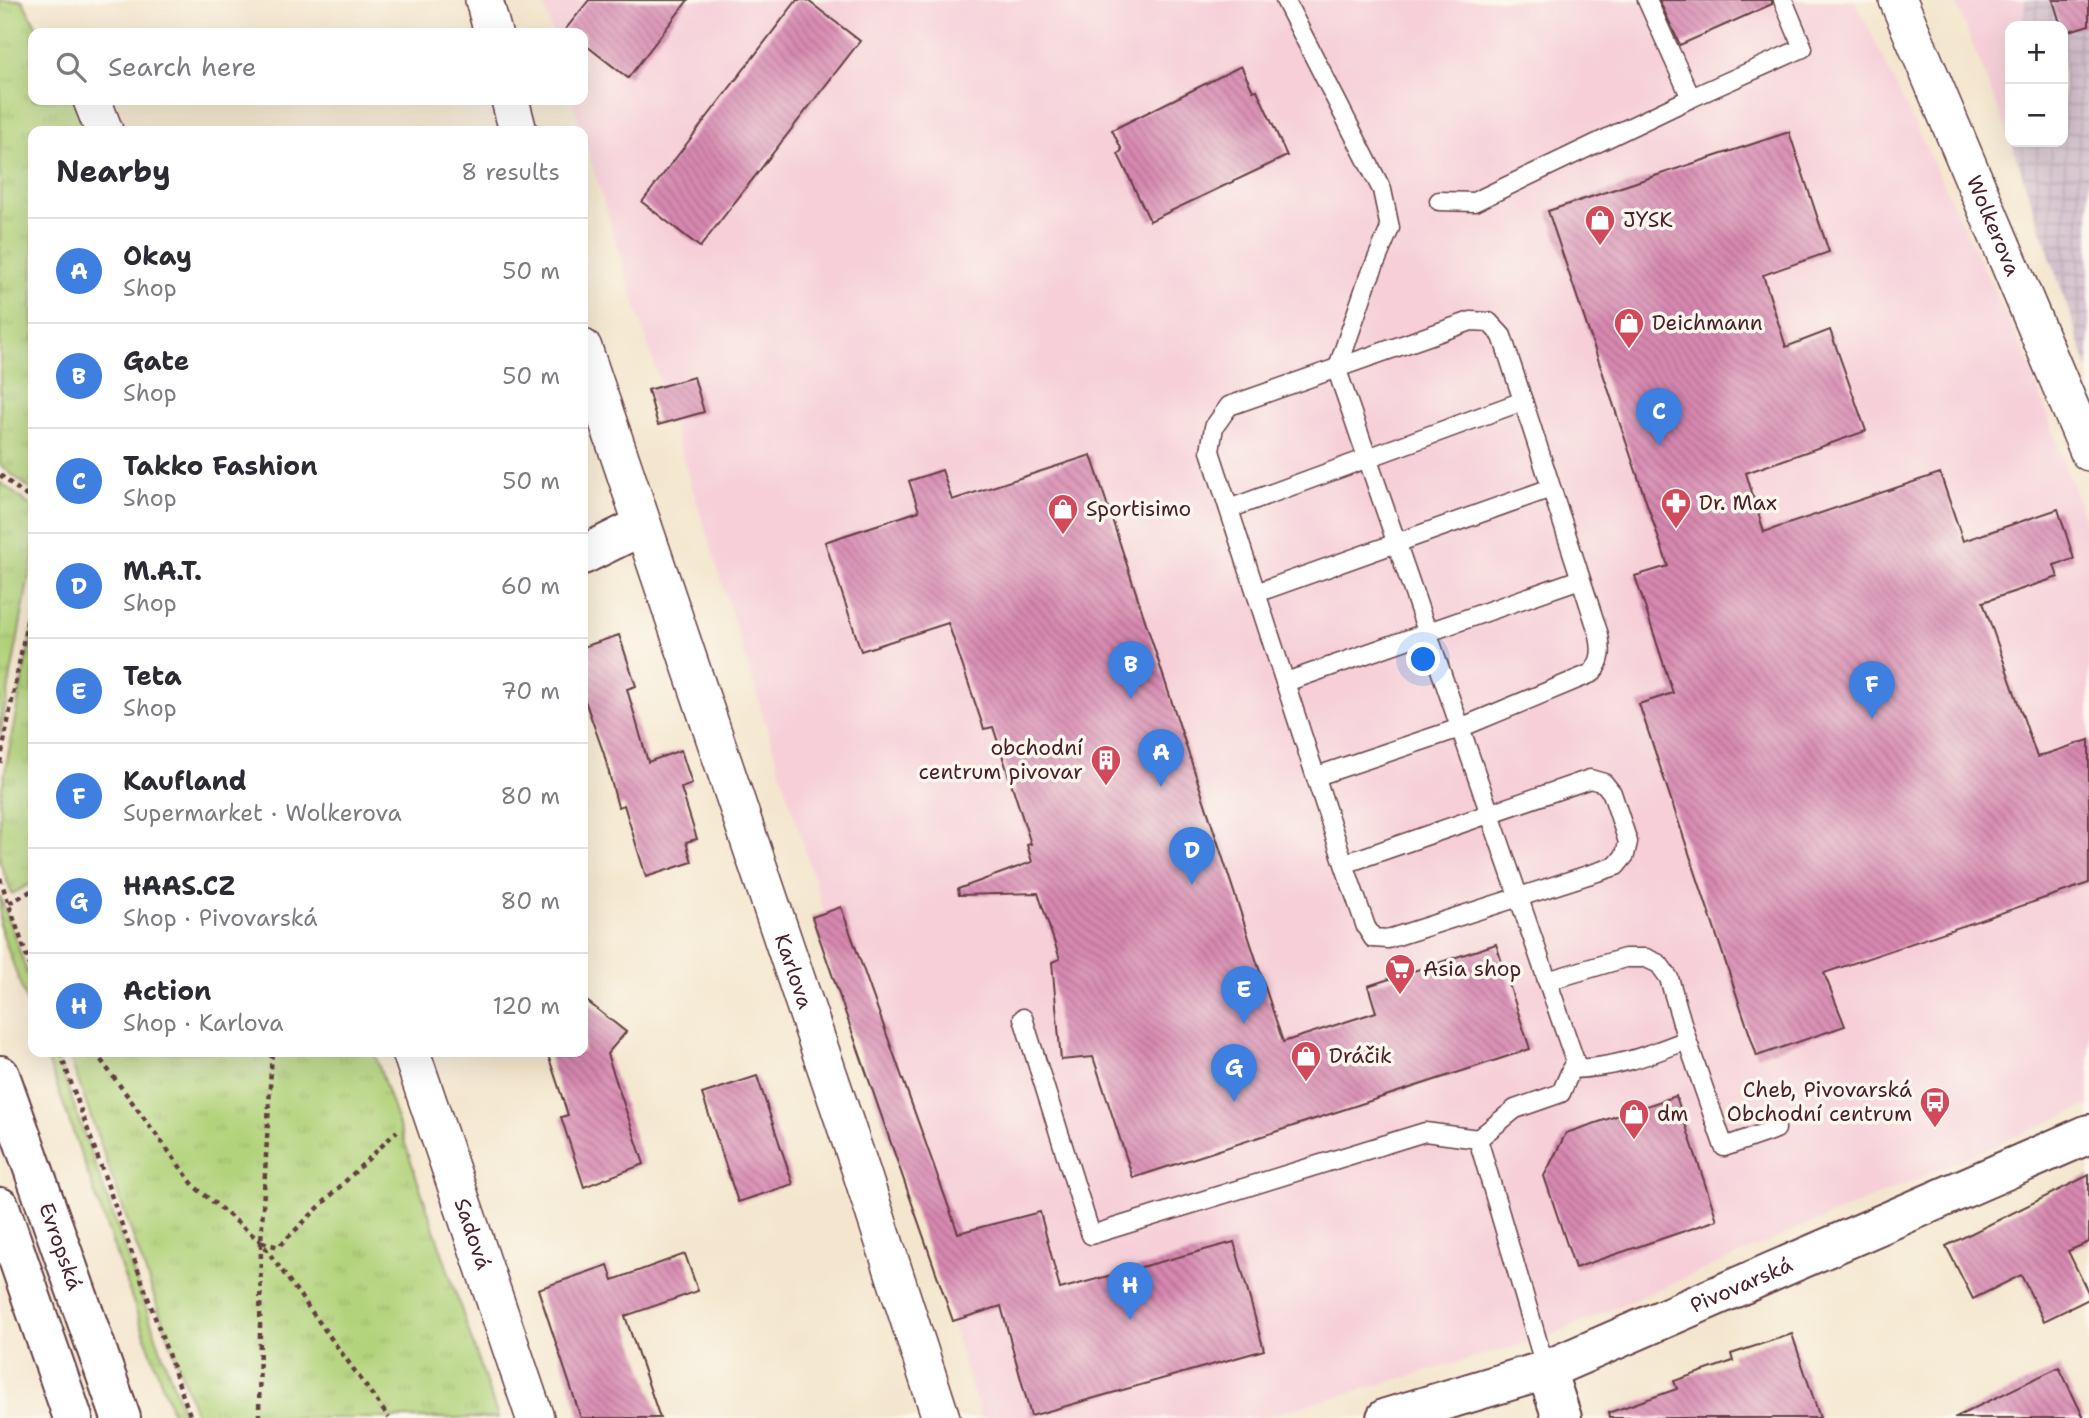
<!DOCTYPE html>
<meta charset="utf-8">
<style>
body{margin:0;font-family:"Shantell Sans",sans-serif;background:#f2f2f3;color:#2b2b33}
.controls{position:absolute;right:21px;top:21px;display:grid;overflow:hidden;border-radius:14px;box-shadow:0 7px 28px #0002}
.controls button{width:63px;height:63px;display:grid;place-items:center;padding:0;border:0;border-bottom:2px solid #e1e1e2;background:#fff;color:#2b2b33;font:35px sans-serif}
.you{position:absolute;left:1424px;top:660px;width:24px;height:24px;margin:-18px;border:5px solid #fff;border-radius:50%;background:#1a73e8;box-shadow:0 0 0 10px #1a73e833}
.badge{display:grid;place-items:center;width:46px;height:46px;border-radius:50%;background:#d1495b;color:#fff;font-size:23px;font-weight:700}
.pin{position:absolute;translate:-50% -58px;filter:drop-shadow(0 2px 4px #0008)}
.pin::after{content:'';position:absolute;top:37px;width:24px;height:21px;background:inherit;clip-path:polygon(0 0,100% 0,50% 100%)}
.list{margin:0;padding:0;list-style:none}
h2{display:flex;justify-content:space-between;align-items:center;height:91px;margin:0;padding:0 28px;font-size:30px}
h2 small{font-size:23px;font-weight:400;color:#7c7c81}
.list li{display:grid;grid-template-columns:46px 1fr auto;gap:21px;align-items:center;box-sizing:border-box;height:105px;padding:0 28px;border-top:2px solid #e1e1e2}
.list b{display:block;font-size:26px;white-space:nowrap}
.list p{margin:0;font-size:23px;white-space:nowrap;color:#7c7c81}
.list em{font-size:23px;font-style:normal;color:#7c7c81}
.icon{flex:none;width:38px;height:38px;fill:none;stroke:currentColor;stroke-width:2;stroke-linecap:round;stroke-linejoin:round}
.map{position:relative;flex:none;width:2089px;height:1418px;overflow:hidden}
.search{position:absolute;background:#fff;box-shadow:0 7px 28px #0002;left:28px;top:28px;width:560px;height:77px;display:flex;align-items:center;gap:18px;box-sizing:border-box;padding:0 24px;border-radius:14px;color:#7c7c81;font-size:26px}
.panel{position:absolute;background:#fff;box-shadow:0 7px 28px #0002;left:28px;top:126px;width:560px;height:931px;border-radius:14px}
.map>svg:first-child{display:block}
.built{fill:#f6cfd9}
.industrial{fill:url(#industrial-grid)}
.grass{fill:url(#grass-tufts);stroke:#7e7953;stroke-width:2}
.building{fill:url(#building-back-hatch)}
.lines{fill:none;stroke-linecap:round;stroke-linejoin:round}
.service-casing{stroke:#643d43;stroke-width:21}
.minor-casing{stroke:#643d43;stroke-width:40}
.tertiary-casing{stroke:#643d43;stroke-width:42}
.secondary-casing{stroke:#643d43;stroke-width:42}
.path{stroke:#643d43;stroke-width:4.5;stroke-dasharray:5 5;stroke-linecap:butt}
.service{stroke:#fff;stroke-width:18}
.minor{stroke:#fff;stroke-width:37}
.tertiary{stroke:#fff;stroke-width:38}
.secondary{stroke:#fff;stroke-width:38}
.labels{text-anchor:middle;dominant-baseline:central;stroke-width:7;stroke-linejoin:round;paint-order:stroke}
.poi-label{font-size:21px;fill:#4a1f2b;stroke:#fbf7ec;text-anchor:start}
.street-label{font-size:21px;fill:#4a1f2b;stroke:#fbf7ec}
</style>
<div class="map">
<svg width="2089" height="1418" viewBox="0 0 2089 1418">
<defs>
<pattern id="industrial-grid" width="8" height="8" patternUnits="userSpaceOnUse" patternTransform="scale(1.75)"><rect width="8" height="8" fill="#d1bdcb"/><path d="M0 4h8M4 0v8" fill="none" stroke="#b5a2ae"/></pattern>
<pattern id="grass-tufts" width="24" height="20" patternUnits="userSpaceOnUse" patternTransform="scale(1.75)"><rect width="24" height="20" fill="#b2d37b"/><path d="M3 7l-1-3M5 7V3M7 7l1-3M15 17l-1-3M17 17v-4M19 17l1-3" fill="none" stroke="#9bb56a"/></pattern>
<pattern id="building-back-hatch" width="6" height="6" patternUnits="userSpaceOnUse" patternTransform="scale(1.75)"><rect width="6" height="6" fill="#d788b0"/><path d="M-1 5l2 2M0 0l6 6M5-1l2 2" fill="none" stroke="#b06f8f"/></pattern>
</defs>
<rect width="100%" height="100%" fill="#fbf7ec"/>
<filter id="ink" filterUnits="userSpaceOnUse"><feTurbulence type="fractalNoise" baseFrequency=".0143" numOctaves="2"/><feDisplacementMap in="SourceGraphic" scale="14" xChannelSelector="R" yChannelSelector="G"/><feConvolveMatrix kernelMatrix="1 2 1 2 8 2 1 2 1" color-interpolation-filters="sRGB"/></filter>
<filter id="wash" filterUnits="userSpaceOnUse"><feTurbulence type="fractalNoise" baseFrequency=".00686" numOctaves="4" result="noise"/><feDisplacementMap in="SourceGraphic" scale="28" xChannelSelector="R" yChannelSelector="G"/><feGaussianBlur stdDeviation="1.57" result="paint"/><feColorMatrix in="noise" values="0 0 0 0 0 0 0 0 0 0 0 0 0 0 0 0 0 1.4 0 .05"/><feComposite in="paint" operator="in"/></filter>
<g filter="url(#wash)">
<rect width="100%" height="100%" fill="#f4e6ce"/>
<g class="built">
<path d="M542 0H1855L2029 363 2089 533V1105L1542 1339 1260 1418H981L572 100H583V33H552Z"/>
<path d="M1955 0H2025L2023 26H2010V142H2014V150Z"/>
</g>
<path class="industrial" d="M2025 0H2089V371L2014 150V142H2063V26H2023Z"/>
<g class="grass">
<path d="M0 0H22L40 33H33V100H74L91 131H33V491L0 465Z"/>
<path d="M0 482 33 508V555L0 736Z"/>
<path d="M33 624V882L12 894 0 862V798Z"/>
<path d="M0 896 33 989V1020L0 927Z"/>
<path d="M45 1052H55L185 1418H174Z"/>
<path d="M68 1052H374L498 1418H197Z"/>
</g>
<g id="blocks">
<g class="building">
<path d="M589 0H688L628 78 583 43V33H570L565 30Z"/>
<path d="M797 0H807L860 41 700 247 642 202Z"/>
<path d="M1659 0H1772V4L1680 45Z"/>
<path d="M2053 0H2089V25L2063 33Z"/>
<path d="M1241 66 1253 91 1257 90 1287 156 1150 221 1118 154 1122 150 1112 130Z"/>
<path d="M1789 132 1829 252 1763 275 1786 347 1830 330 1866 431 1746 473 1764 532 1940 473 1963 541 2058 509 2074 559 2054 565 2058 577 1983 602 2037 757 2089 740V883L1824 973 1845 1026 1757 1056 1639 704 1673 693 1635 576 1668 566 1548 211Z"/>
<path d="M694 377 704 412 658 425 648 390Z"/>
<path d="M1091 455 1283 1042 1376 1012 1368 986 1496 944 1530 1049 1133 1178 1093 1057 1061 1060 1052 962 1060 959 1038 893 959 895 958 889 1032 862 1027 845 1031 844 993 727 984 729 948 623 861 651 825 542 919 511 909 481 942 470 952 500Z"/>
<path d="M619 635 636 686 627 689 648 762 681 750 692 784 681 788 697 839 686 842 692 862 646 877 624 805 618 807 604 754 583 695V647Z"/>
<path d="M841 907 958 1233 1040 1212 1060 1289 1234 1242 1264 1350 1031 1416 1001 1306 953 1321 812 917Z"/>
<path d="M583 998 626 1032 607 1054 644 1164 584 1187 561 1117 568 1115 547 1052H583Z"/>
<path d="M757 1076 793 1184 738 1202 702 1094Z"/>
<path d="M1676 1096 1717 1220 1575 1268 1544 1176 1566 1133Z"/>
<path d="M2089 1175V1242L2068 1251 2089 1294V1299L2044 1321 2021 1275 1973 1299 1946 1246Z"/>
<path d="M685 1254 698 1291 625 1316 660 1418H581L538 1289 608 1265 613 1280Z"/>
<path d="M1792 1334 1820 1418H1609L1608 1413 1677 1389 1674 1381 1733 1361 1731 1354Z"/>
<path d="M2059 1367 2084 1418H1954Z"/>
</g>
</g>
</g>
<g filter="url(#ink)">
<use href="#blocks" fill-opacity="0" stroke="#643d43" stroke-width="2"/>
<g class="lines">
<g class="service-casing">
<g id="service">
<path d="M1285 0 1382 190 1390 228 1366 285 1337 370 1575 1061 1561 1093 1515 1109 1478 1139 1546 1370"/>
<path d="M1691 98 1803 48 1783 0"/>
<path d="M1439 201 1474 202 1691 98 1647 0"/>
<path d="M1229 509 1523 401"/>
<path d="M1256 593 1551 488"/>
<path d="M1286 682 1580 579"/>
<path d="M1317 776 1460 728 1592 673C1602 660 1602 651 1599 635L1502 336 1489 322 1471 321 1229 406 1214 427 1210 451 1344 864 1366 927 1373 938 1388 939 1616 866 1625 855 1628 842 1612 793 1604 783 1590 779 1344 864"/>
<path d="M1547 981 1625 958H1646L1659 964 1669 978 1687 1040C1646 1056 1616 1068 1571 1069"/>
<path d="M1023 1018 1091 1235 1425 1132 1478 1139"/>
<path d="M1687 1040 1724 1147 1776 1129"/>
</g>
</g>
<g class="minor-casing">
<g id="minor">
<path d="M484 0 493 33"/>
<path id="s1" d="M1898 0 2089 452"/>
<path d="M92 100 104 131"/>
<path d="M510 100 518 131"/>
<path id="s2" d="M583 348 861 1171 941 1418"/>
<path id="s3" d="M411 1052 535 1418"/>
</g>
</g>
<g class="tertiary-casing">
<g id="tertiary">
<path d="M583 555 642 526"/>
<path d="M1546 1370 1562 1418"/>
<path id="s4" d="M1386 1418 1546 1370 2089 1134"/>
</g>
</g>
<g class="secondary-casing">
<g id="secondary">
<path id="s5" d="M0 1075 121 1418"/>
<path d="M0 1207 73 1418"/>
</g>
</g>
<g class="path">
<path d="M0 475 33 501"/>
<path d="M0 763 33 591"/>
<path d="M0 878 33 975"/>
<path d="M9 903 33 890"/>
<path d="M60 1052 191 1418"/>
<path d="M95 1052 195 1187 261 1242 389 1418"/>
<path d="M262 1242 278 1247 397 1131"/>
<path d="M259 1418 261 1242 272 1052"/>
</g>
<use href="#service" class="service"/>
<use href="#minor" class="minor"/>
<use href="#tertiary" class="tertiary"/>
<use href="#secondary" class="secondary"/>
</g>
</g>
<defs>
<g id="shop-pin" transform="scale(1.575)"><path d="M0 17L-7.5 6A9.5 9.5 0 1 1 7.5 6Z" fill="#d1495b" stroke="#fbf7ec"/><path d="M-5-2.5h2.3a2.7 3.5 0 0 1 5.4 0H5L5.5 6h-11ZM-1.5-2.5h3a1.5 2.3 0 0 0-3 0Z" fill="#fff"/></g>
<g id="pharmacy-pin" transform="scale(1.575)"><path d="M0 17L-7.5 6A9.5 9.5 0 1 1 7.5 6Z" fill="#d1495b" stroke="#fbf7ec"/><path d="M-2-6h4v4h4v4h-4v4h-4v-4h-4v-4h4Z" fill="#fff"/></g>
<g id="building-pin" transform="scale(1.575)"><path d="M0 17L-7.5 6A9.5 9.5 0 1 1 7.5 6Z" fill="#d1495b" stroke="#fbf7ec"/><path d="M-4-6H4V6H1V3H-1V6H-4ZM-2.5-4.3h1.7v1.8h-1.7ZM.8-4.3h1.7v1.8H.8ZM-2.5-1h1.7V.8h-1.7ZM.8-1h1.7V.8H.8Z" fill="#fff"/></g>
<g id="supermarket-pin" transform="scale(1.575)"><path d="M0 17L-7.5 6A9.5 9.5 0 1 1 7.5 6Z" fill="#d1495b" stroke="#fbf7ec"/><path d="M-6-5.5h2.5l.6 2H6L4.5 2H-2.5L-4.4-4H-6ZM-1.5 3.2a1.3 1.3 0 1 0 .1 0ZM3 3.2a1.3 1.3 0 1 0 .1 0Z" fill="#fff"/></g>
<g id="bus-pin" transform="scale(1.575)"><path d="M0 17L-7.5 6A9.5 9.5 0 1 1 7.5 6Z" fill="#d1495b" stroke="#fbf7ec"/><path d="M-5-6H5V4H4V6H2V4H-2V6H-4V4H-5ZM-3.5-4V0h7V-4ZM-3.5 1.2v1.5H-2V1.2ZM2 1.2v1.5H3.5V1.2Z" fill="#fff"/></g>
</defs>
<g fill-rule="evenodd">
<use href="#shop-pin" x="1600" y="220"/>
<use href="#shop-pin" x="1629" y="323"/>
<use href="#pharmacy-pin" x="1676" y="503"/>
<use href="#shop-pin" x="1063" y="509"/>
<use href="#building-pin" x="1106" y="760"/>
<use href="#supermarket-pin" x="1400" y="969"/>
<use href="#shop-pin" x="1306" y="1056"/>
<use href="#bus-pin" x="1935" y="1102"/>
<use href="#shop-pin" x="1634" y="1114"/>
</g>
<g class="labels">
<g class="poi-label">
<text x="1623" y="220">JYSK</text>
<text x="1652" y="323">Deichmann</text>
<text x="1699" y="503">Dr. Max</text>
<text x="1086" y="509">Sportisimo</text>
<text x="1083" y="748" text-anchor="end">obchodní<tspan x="1083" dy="24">centrum pivovar</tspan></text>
<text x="1423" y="969">Asia shop</text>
<text x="1329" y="1056">Dráčik</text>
<text x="1912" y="1090" text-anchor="end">Cheb, Pivovarská<tspan x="1912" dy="24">Obchodní centrum</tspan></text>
<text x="1657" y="1114">dm</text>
</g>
<g class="street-label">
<text stroke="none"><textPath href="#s1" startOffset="245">Wolkerova</textPath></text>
<text stroke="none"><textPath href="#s2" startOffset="658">Karlova</textPath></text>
<text stroke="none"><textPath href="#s3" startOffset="192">Sadová</textPath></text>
<text stroke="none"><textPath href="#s5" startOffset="182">Evropská</textPath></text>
<text stroke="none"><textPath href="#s4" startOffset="380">Pivovarská</textPath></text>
</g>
</g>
</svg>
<div class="controls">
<button>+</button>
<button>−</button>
</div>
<div class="you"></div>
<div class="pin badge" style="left:1161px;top:787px;background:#3f7fe0">A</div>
<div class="pin badge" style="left:1131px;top:699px;background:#3f7fe0">B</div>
<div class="pin badge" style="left:1659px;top:446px;background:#3f7fe0">C</div>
<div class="pin badge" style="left:1192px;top:885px;background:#3f7fe0">D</div>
<div class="pin badge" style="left:1244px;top:1024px;background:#3f7fe0">E</div>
<div class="pin badge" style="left:1872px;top:719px;background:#3f7fe0">F</div>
<div class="pin badge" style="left:1234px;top:1102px;background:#3f7fe0">G</div>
<div class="pin badge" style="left:1130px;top:1320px;background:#3f7fe0">H</div>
<div class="search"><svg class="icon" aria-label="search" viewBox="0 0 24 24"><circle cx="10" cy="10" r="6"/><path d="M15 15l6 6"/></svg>Search here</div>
<section class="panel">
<h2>Nearby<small>8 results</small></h2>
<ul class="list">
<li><span class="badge" style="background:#3f7fe0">A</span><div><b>Okay</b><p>Shop</p></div><em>50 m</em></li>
<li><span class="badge" style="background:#3f7fe0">B</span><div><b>Gate</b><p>Shop</p></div><em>50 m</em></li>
<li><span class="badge" style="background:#3f7fe0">C</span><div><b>Takko Fashion</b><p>Shop</p></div><em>50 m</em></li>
<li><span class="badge" style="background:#3f7fe0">D</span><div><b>M.A.T.</b><p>Shop</p></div><em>60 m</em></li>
<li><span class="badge" style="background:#3f7fe0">E</span><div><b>Teta</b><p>Shop</p></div><em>70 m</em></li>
<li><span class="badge" style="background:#3f7fe0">F</span><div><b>Kaufland</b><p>Supermarket · Wolkerova</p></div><em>80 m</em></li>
<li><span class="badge" style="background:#3f7fe0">G</span><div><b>HAAS.CZ</b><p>Shop · Pivovarská</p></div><em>80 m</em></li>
<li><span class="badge" style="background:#3f7fe0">H</span><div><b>Action</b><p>Shop · Karlova</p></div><em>120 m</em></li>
</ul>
</section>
</div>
